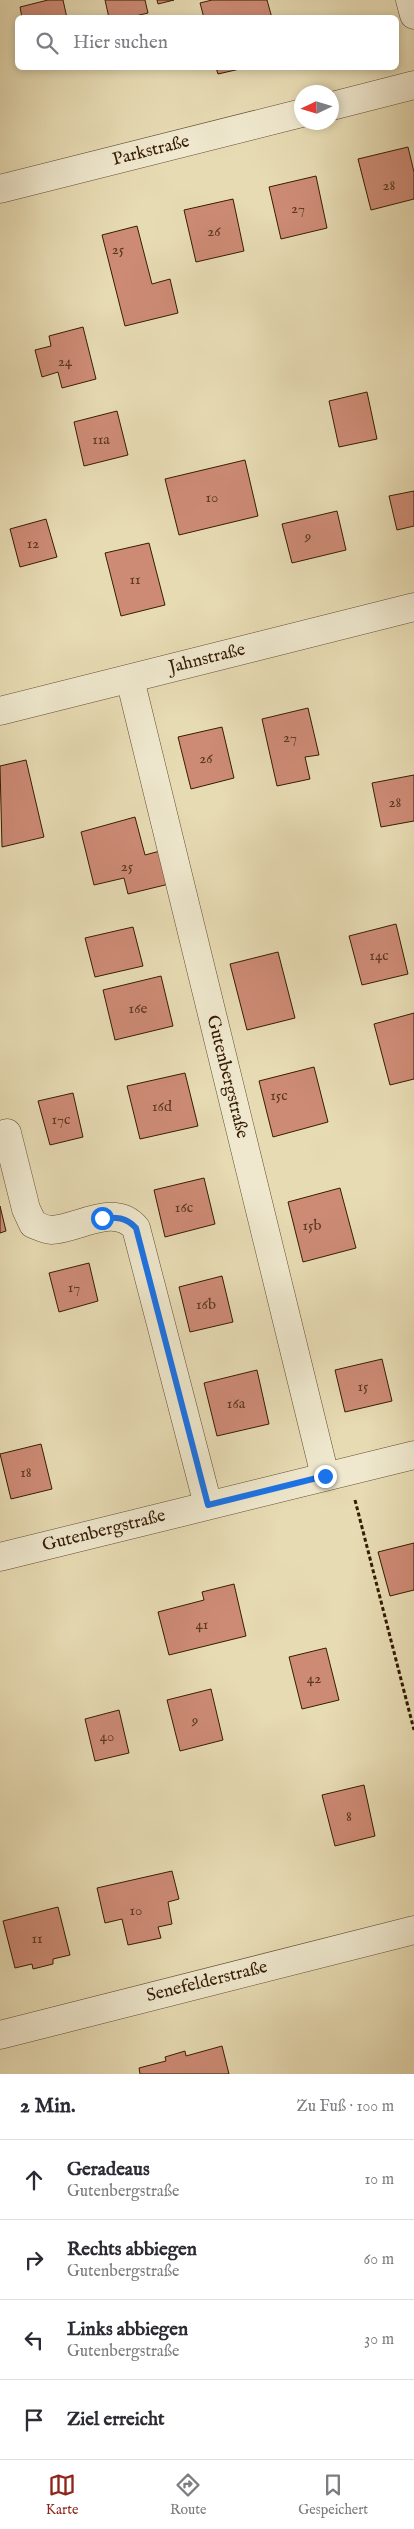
<!DOCTYPE html>
<html lang="de">
<meta charset="utf-8">
<style>
body{margin:0;font-family:"IM FELL English",serif;background:#f7f7f7;color:#2b2b33}
.compass{position:absolute;left:294px;top:85px;width:45px;height:45px;border-radius:50%;background:#fff;box-shadow:0 2px 8px #0003;rotate:266deg}
.stop{position:absolute;width:15px;height:15px;margin:-11px;border:4px solid #1a73e8;border-radius:50%;background:#fff}
.stop.end{background:#1a73e8;border-color:#fff;box-shadow:0 1px 5px #0008}
.list{margin:0;padding:0;list-style:none}
h2{display:flex;justify-content:space-between;align-items:center;height:65px;margin:0;padding:0 20px;font-size:21px}
h2 small{font-size:16px;font-weight:400;color:#7c7c81}
.list li{display:grid;grid-template-columns:32px 1fr auto;gap:15px;align-items:center;box-sizing:border-box;height:80px;padding:0 20px;border-top:1px solid #e1e1e2}
.list b{display:block;font-size:19px;white-space:nowrap}
.list p{margin:0;font-size:16px;white-space:nowrap;color:#7c7c81}
.list em{font-size:16px;font-style:normal;color:#7c7c81}
.icon{flex:none;width:28px;height:28px;fill:none;stroke:currentColor;stroke-width:2;stroke-linecap:round;stroke-linejoin:round}
.map{position:relative;flex:none;width:414px;height:2074px;overflow:hidden}
.search{position:absolute;background:#fff;box-shadow:0 2px 8px #0003;left:15px;right:15px;top:15px;height:55px;display:flex;align-items:center;gap:12px;box-sizing:border-box;padding:0 18px;border-radius:8px;color:#7c7c81;font-size:19px}
.sheet{height:385px;background:#fff}
nav{display:flex;justify-content:space-around;align-items:center;box-sizing:border-box;height:70px;border-top:1px solid #e1e1e2;background:#fff;font-size:14px;color:#7c7c81}
nav a{display:grid;justify-items:center;gap:2px}
nav .on{color:#8f2418}
.map>svg:first-child{display:block}
.building{fill:#cd8b75;stroke:#361c04}
.lines{fill:none;stroke-linecap:round;stroke-linejoin:round}
.minor-casing{stroke:#624c30;stroke-width:29}
.path{stroke:#361c04;stroke-width:3;stroke-dasharray:4 2.5;stroke-linecap:butt}
.minor{stroke:#efe8ce;stroke-width:28}
.route{stroke:#1a73e8;stroke-width:6}
.labels{text-anchor:middle;dominant-baseline:central;stroke-width:5;stroke-linejoin:round;paint-order:stroke}
.number-label{font-size:15px;fill:#5c3820}
.street-label{font-size:18px;fill:#361c04;stroke:#efe8ce}
</style>
<div class="map">
<svg width="414" height="2074" viewBox="0 0 414 2074">
<rect width="100%" height="100%" fill="#e7dbb3"/>
<filter id="stains"><feTurbulence type="fractalNoise" baseFrequency=".004" numOctaves="4"/><feColorMatrix values="0 0 0 0 .2 0 0 0 0 .09 0 0 0 0 .02 0 0 0 .5 -.17"/></filter>
<radialGradient id="worn" r=".72"><stop offset=".6" stop-color="#630" stop-opacity="0"/><stop offset="1" stop-color="#630" stop-opacity=".3"/></radialGradient>
<g class="building">
<path d="M48 0H63L67 18H22L20 7Z"/>
<path d="M105 0H145L148 13 127 18H109Z"/>
<path d="M157 0H174L158 4Z"/>
<path d="M212 0H267L272 18H204L200 3Z"/>
<path d="M216 68H244L218 74Z"/>
<path d="M408 147 414 172V199L371 210 358 159Z"/>
<path d="M316 176 327 228 281 239 269 187Z"/>
<path d="M233 199 244 251 196 262 184 210Z"/>
<path d="M137 226 152 284 170 279 178 313 125 326 102 235Z"/>
<path d="M83 327 96 379 62 388 58 372 42 377 35 350 51 346 49 336Z"/>
<path d="M367 392 377 439 339 447 329 401Z"/>
<path d="M117 411 128 455 84 466 74 422Z"/>
<path d="M245 460 258 516 179 535 165 479Z"/>
<path d="M414 491V526L397 530 389 496Z"/>
<path d="M337 511 346 550 292 563 282 524Z"/>
<path d="M46 519 57 557 20 567 10 529Z"/>
<path d="M149 543 165 605 121 616 105 553Z"/>
<path d="M308 708 319 755 305 757 310 779 277 786 262 719Z"/>
<path d="M222 727 234 778 191 789 178 737Z"/>
<path d="M26 760 44 837 2 847 0 766Z"/>
<path d="M414 775V821L381 827 372 783Z"/>
<path d="M135 817 145 855 160 851 169 884 128 894 124 878 94 885 81 832Z"/>
<path d="M396 924 408 974 362 985 349 936Z"/>
<path d="M133 927 143 966 95 977 85 938Z"/>
<path d="M278 952 295 1018 247 1030 230 964Z"/>
<path d="M161 976 173 1026 115 1040 103 990Z"/>
<path d="M414 1013V1079L390 1085 374 1024Z"/>
<path d="M314 1067 328 1122 273 1137 259 1081Z"/>
<path d="M185 1073 198 1126 140 1139 127 1086Z"/>
<path d="M73 1093 83 1137 50 1145 38 1101Z"/>
<path d="M204 1178 215 1224 165 1237 154 1190Z"/>
<path d="M340 1188 356 1248 303 1262 288 1202Z"/>
<path d="M0 1206 6 1231 0 1233Z"/>
<path d="M89 1263 98 1301 59 1312 49 1273Z"/>
<path d="M222 1276 233 1322 190 1332 179 1287Z"/>
<path d="M382 1359 392 1401 345 1412 335 1370Z"/>
<path d="M257 1370 269 1424 217 1436 204 1383Z"/>
<path d="M41 1444 52 1489 11 1499 0 1454Z"/>
<path d="M414 1543V1590L390 1596 378 1552Z"/>
<path d="M234 1584 246 1636 169 1655 158 1612 204 1600 202 1592Z"/>
<path d="M326 1648 339 1700 302 1709 289 1657Z"/>
<path d="M211 1689 223 1740 180 1751 167 1700Z"/>
<path d="M119 1710 129 1753 95 1761 85 1719Z"/>
<path d="M364 1785 375 1836 335 1846 322 1795Z"/>
<path d="M172 1871 179 1899 168 1902 172 1924 158 1927 161 1938 128 1945 122 1919 105 1923 97 1888Z"/>
<path d="M58 1907 70 1955 53 1959V1964L33 1969 32 1964 15 1968 3 1921Z"/>
<path d="M222 2046 229 2074H140L139 2068 166 2061 165 2057 185 2051 186 2056Z"/>
</g>
<g class="lines">
<g class="minor-casing">
<g id="minor">
<path d="M410 0 414 15"/>
<path d="M332 106 414 85"/>
<path d="M0 189 302 113"/>
<path d="M130 679 325 1476"/>
<path d="M0 711 414 607"/>
<path d="M7 1133 26 1209 33 1224C38 1226 46 1230 51 1230 78 1229 114 1202 136 1228L208 1505"/>
<path d="M0 1557 414 1455"/>
<path d="M0 2035 414 1930"/>
</g>
</g>
<path class="path" d="M355 1500 414 1730"/>
<use href="#minor" class="minor"/>
</g>
<g class="lines">
<path class="route" d="M102 1218C116 1217 126 1217 136 1228L208 1505 325 1476"/>
</g>
<g class="labels">
<g class="number-label">
<text x="389" y="185">28</text>
<text x="298" y="208">27</text>
<text x="214" y="231">26</text>
<text x="118" y="249">25</text>
<text x="65" y="361">24</text>
<text x="101" y="439">11a</text>
<text x="212" y="497">10</text>
<text x="308" y="536">9</text>
<text x="33" y="543">12</text>
<text x="135" y="579">11</text>
<text x="290" y="737">27</text>
<text x="206" y="758">26</text>
<text x="395" y="802">28</text>
<text x="127" y="866">25</text>
<text x="379" y="955">14c</text>
<text x="138" y="1008">16e</text>
<text x="279" y="1095">15c</text>
<text x="162" y="1106">16d</text>
<text x="61" y="1119">17c</text>
<text x="184" y="1207">16c</text>
<text x="312" y="1225">15b</text>
<text x="74" y="1287">17</text>
<text x="206" y="1304">16b</text>
<text x="363" y="1386">15</text>
<text x="236" y="1403">16a</text>
<text x="26" y="1472">18</text>
<text x="202" y="1624">41</text>
<text x="314" y="1678">42</text>
<text x="195" y="1720">9</text>
<text x="107" y="1736">40</text>
<text x="349" y="1816">8</text>
<text x="136" y="1910">10</text>
<text x="37" y="1938">11</text>
</g>
<g class="street-label">
<text transform="translate(151 151) rotate(-14)">Parkstraße</text>
<text transform="translate(207 659) rotate(-14)">Jahnstraße</text>
<text transform="translate(227 1077) rotate(76)">Gutenbergstraße</text>
<text transform="translate(104 1531) rotate(-14)">Gutenbergstraße</text>
<text transform="translate(207 1982) rotate(-14)">Senefelderstraße</text>
</g>
</g>
<rect width="100%" height="100%" filter="url(#stains)"/>
<rect width="100%" height="100%" fill="url(#worn)"/>
</svg>
<svg class="compass" viewBox="-18 -18 36 36"><path d="M0-13l5 13h-10z" fill="#e53935"/><path d="M0 13l5-13h-10z" fill="#7c7c81"/></svg>
<div class="stop" style="left:102px;top:1218px"></div>
<div class="stop end" style="left:325px;top:1476px"></div>
<div class="search"><svg class="icon" aria-label="search" viewBox="0 0 24 24"><circle cx="10" cy="10" r="6"/><path d="M15 15l6 6"/></svg>Hier suchen</div>
</div>
<section class="sheet">
<h2>2 Min.<small>Zu Fuß · 100 m</small></h2>
<ul class="list">
<li><svg class="icon" aria-label="ahead" viewBox="0 0 24 24"><path d="M12 20V5M6 11l6-6 6 6"/></svg><div><b>Geradeaus</b><p>Gutenbergstraße</p></div><em>10 m</em></li>
<li><svg class="icon" aria-label="right" viewBox="0 0 24 24"><path d="M7 20v-9h11M14 6l5 5-5 5"/></svg><div><b>Rechts abbiegen</b><p>Gutenbergstraße</p></div><em>60 m</em></li>
<li><svg class="icon" aria-label="left" viewBox="0 0 24 24"><path d="M17 20v-9H6M10 6l-5 5 5 5"/></svg><div><b>Links abbiegen</b><p>Gutenbergstraße</p></div><em>30 m</em></li>
<li><svg class="icon" aria-label="arrive" viewBox="0 0 24 24"><path d="M6 21V4h12l-3 4 3 4H6"/></svg><div><b>Ziel erreicht</b></div></li>
</ul>
</section>
<nav>
<a class="on"><svg class="icon" aria-label="map" viewBox="0 0 24 24"><path d="M3 6l6-2 6 2 6-2v14l-6 2-6-2-6 2zM9 4v14M15 6v14"/></svg>Karte</a>
<a><svg class="icon" aria-label="directions" viewBox="0 0 24 24"><path d="M12 3l9 9-9 9-9-9zM9 14v-3h6M13 9l2 2-2 2"/></svg>Route</a>
<a><svg class="icon" aria-label="saved" viewBox="0 0 24 24"><path d="M7 4h10v16l-5-4-5 4z"/></svg>Gespeichert</a>
</nav>
